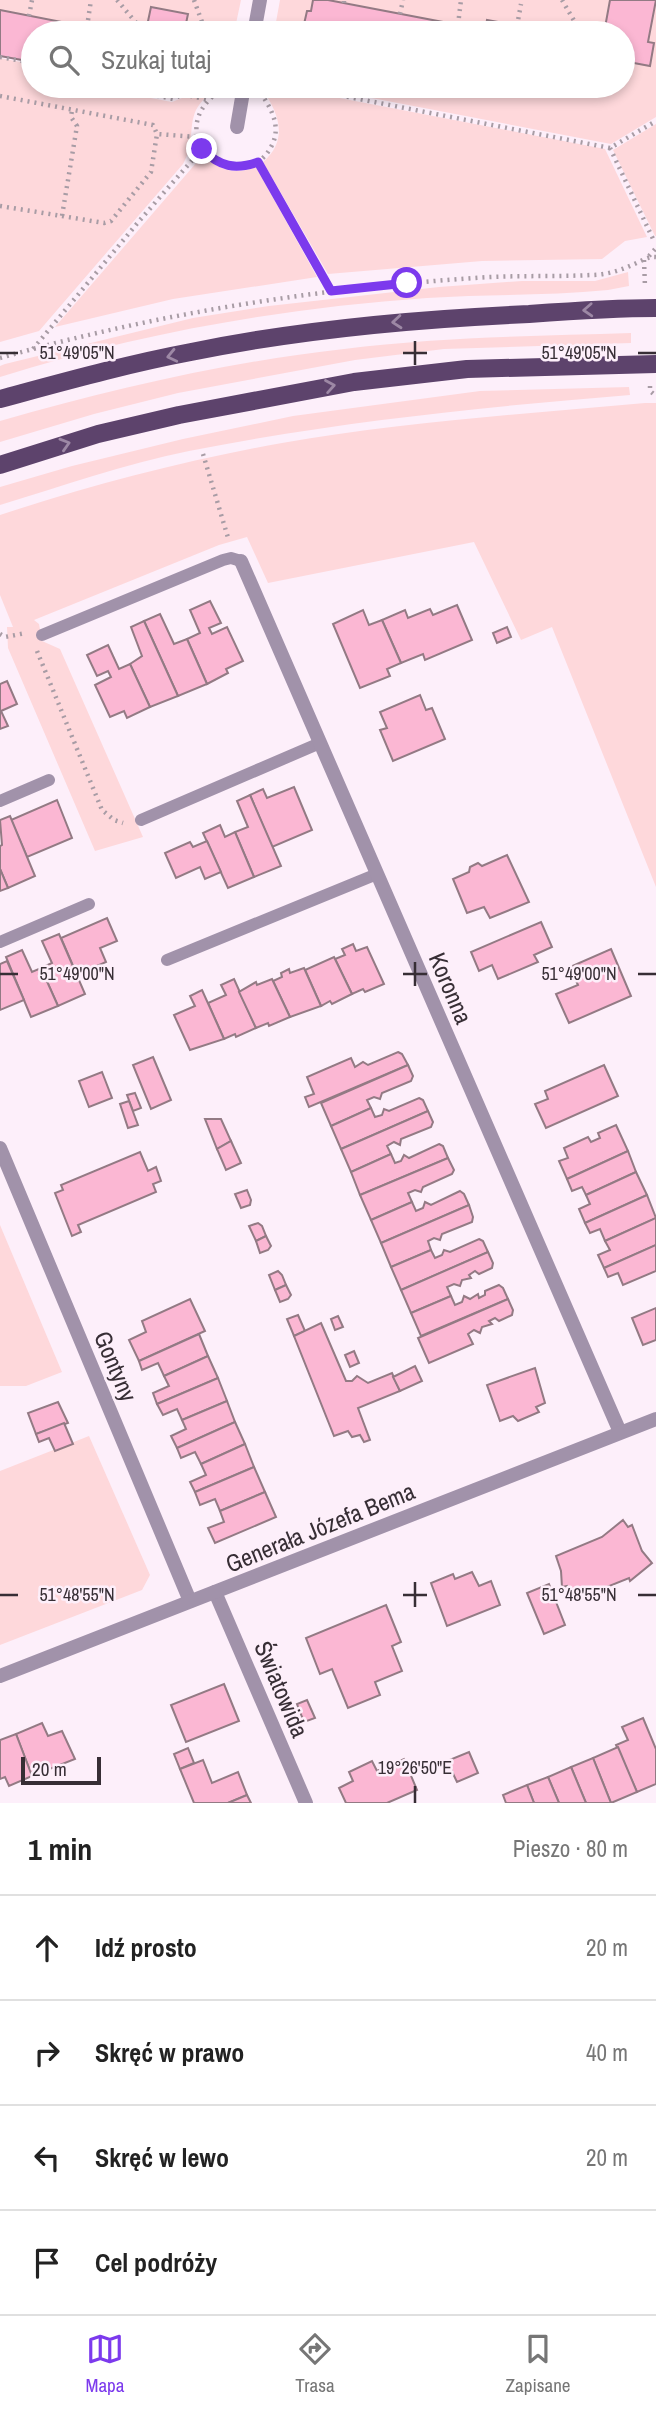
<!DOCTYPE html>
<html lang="pl">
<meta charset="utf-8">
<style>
body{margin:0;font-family:"Archivo Narrow",sans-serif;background:#f6f6f6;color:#222}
.scale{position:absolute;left:21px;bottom:18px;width:80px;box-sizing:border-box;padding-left:7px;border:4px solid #372e35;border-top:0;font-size:19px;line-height:24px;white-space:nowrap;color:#372e35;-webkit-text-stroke:5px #fdeffa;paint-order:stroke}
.stop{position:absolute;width:21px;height:21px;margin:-16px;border:5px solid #7c3aed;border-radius:50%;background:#fff}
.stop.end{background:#7c3aed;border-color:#fff;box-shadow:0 2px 7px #0008}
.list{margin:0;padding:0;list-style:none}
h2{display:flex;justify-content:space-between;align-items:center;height:91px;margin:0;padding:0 28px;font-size:30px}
h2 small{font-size:23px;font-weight:400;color:#767676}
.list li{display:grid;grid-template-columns:46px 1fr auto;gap:21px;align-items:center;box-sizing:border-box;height:105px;padding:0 28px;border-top:2px solid #e0e0e0}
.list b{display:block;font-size:26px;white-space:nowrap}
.list em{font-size:23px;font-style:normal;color:#767676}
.icon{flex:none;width:38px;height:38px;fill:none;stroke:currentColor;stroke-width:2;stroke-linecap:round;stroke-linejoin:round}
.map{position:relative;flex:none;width:656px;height:1803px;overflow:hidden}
.search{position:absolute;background:#fff;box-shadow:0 4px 10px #0003;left:21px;right:21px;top:21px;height:77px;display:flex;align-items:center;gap:18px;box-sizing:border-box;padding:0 24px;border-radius:38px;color:#767676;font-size:26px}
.sheet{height:511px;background:#fff}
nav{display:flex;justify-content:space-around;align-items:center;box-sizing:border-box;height:98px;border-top:2px solid #e0e0e0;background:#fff;font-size:19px;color:#767676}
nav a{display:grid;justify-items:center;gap:4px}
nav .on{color:#7c3aed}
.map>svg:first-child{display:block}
.green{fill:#fed8db}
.building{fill:#fbb7d3;stroke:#937a84;stroke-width:2}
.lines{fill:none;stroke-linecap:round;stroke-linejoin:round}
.path{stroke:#a89ca5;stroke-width:4.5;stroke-dasharray:2 5;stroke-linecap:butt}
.service{stroke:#a192aa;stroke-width:12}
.minor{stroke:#a192aa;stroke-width:14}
.primary{stroke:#5d436c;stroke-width:18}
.oneway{stroke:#9d88a5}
.route{stroke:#7c3aed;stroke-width:9}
.ticks{fill:none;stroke:#372e35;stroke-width:2.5}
.labels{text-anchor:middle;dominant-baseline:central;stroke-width:5;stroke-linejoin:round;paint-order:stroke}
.street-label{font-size:24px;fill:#372e35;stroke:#fdeffa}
.ticks-label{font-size:18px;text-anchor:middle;fill:#372e35;stroke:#fdeffa;stroke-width:5;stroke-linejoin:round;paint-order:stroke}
</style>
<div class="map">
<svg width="656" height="1803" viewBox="0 0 656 1803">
<rect width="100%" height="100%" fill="#fdeffa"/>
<g class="green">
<path d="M0 0H241L234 33H184L188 14 151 7 147 26 157 28 156 33H119L0 10Z"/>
<path d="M280 0H656V117L611 144 309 86H623V33H274Z"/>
<path d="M0 58 31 64 33 86H87L172 102 182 98 183 94 179 90V86H219C211 93 201 100 196 110 188 128 195 143 183 164L39 331 0 342Z"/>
<path d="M268 86H277L605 149 647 237 625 241 602 259 482 261 328 274 263 162C289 140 279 113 262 89Z"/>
<path d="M656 124V236H655L613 150Z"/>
<path d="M203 155C220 171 235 175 256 167L317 277 173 299 55 327Z"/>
<path d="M628 272 629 286 608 290C548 296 487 294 427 298 283 308 138 333 0 377V366L5 364 193 318 269 306 439 287 522 281H595Z"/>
<path d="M631 333V343L444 349 355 360 178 393 94 414 0 442V421C113 389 227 362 344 349 439 337 535 336 631 333Z"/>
<path d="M629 387 630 395C482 407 335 422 189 451 125 464 62 486 0 505V487L72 466 183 439 293 416 480 391Z"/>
<path d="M645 403H656V887L552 627 521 640 474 542 268 583 247 537 219 545 34 620 39 624 42 641 60 649 143 837 95 851 8 648 7 627H13L0 595V515C91 485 187 460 282 443 402 422 524 414 645 403Z"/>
<path d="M0 1225 62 1372 26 1386H0Z"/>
<path d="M89 1436 150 1575 142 1590 0 1645V1471Z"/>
</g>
<g class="building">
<path d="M313 0H328L485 30 487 20 556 33H302L307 11H311Z"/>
<path d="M610 0H656L648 42 654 43 650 66 623 61V33H604Z"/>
<path d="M151 7 188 14 184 33H156L157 28 147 26Z"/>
<path d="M0 10 87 27 119 33H33V62L0 56Z"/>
<path d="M210 601 221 623 209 628 212 634 227 627 243 661 226 669 228 673 207 684 187 639 200 633 190 610Z"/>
<path d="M457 605 472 640 425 660 423 654 401 663 382 620 405 610 408 618 430 609 433 615Z"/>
<path d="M363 610 369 625 382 620 401 663 387 669 390 676 360 688 333 624Z"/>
<path d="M160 614 174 644 187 639 207 684 178 696 144 621Z"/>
<path d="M144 621 178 696 150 707 130 664 142 656 131 627Z"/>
<path d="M507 627 511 637 497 643 493 633Z"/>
<path d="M108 645 119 669 130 664 150 707 127 718 124 711 110 717 95 685 111 677 108 671 97 676 87 655Z"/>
<path d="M7 681 17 704 1 711 8 726 0 729V684Z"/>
<path d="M420 695 426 710 432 708 445 739 393 761 380 730 387 728 380 712Z"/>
<path d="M294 787 312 830 272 847 250 795 263 789 267 798Z"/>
<path d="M250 795 281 866 254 877 235 832 248 827 237 801Z"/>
<path d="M57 800 72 838 27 857 11 820Z"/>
<path d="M10 816 35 876 8 888 0 869V846L2 845 0 820Z"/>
<path d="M220 825 225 837 235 832 254 877 228 888 203 833Z"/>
<path d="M207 841 221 872 205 879 200 867 176 878 165 853 190 842 193 847Z"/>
<path d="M507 855 529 902 490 918 484 907 467 913 453 879 469 872 470 867 478 863 482 866Z"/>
<path d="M0 869 8 888 0 891Z"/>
<path d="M107 918 117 941 100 948 106 962 77 975 61 938Z"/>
<path d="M541 922 552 947 534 955 538 962 498 979 492 965 479 971 471 952Z"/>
<path d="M59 934 85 994 58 1006 41 968 52 963 42 941Z"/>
<path d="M353 944 356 951 367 947 384 984 365 992 363 989 352 994 335 959 345 955 342 949Z"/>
<path d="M611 949 631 996 569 1023 556 994 578 985 570 967Z"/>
<path d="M22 950 32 972 41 968 58 1006 31 1017 6 957Z"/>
<path d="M334 957 352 994 332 1004 330 1001 321 1006 305 970Z"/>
<path d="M7 961 24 1000 0 1010V964Z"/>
<path d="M304 968 321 1006 290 1017 273 981 282 977 281 973 289 969 290 973Z"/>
<path d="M234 979 256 1028 236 1037 235 1034 224 1039 208 1003 226 995 221 985Z"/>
<path d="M272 979 290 1017 269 1026 268 1023 256 1028 239 992 256 982 257 985Z"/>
<path d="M202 990 224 1039 190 1050 174 1015 195 1006 190 996Z"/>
<path d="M398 1052 402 1054 408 1065 309 1107 305 1097 314 1094 307 1077 351 1058 355 1067 363 1062 368 1065Z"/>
<path d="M153 1057 171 1100 151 1109 133 1065Z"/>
<path d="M408 1065 413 1076 411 1081 382 1093 380 1099 374 1097 367 1100 371 1108 331 1126 321 1103Z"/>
<path d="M604 1065 618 1096 546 1128 535 1104 548 1099 545 1091Z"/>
<path d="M102 1072 112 1098 89 1107 79 1081Z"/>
<path d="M135 1093 141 1108 133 1111 127 1095Z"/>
<path d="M419 1098 423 1100 428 1111 341 1149 331 1126 371 1108 375 1117 382 1115 384 1109 389 1111Z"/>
<path d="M129 1101 138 1125 128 1128 120 1104Z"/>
<path d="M428 1111 433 1122 431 1127 401 1139 400 1145 394 1142 387 1146 391 1154 351 1172 341 1149Z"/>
<path d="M205 1119H221L231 1141 217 1149Z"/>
<path d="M616 1125 628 1151 567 1179 559 1161 568 1158 564 1148 588 1137 591 1142 600 1138 598 1133Z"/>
<path d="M231 1141 241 1163 226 1170 217 1149Z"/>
<path d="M439 1144 443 1146 448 1158 360 1195 351 1172 391 1154 395 1163 401 1161 404 1155 409 1158Z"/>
<path d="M628 1151 636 1172 586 1195 582 1187 572 1191 567 1179Z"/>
<path d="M140 1152 148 1171 156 1167 161 1181 153 1184 156 1192 78 1225 81 1232 72 1236 55 1193 63 1190 61 1185Z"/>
<path d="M448 1158 454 1170 452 1174 423 1187 421 1192 415 1190 408 1193 412 1202 371 1220 360 1195Z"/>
<path d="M636 1172 647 1195 585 1223 579 1209 590 1204 586 1195Z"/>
<path d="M247 1190 251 1200 250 1205 241 1208 235 1194Z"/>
<path d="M460 1191 464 1194 469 1205 381 1243 371 1220 412 1202 416 1211 423 1208 425 1202 431 1205Z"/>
<path d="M647 1195 656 1218 605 1241 600 1229 590 1233 585 1223Z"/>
<path d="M469 1205 473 1217 472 1222 442 1234 440 1240 434 1238 428 1241 431 1250 391 1267 381 1243Z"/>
<path d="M656 1218V1245L604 1268 598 1255 610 1250 605 1241Z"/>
<path d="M258 1223 262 1226 266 1236 256 1241 249 1226Z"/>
<path d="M266 1236 271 1246 268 1250 260 1253 256 1241Z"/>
<path d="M479 1239 483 1241 488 1252 401 1290 391 1267 431 1250 435 1258 442 1255 444 1250 450 1252Z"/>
<path d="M656 1245V1271L623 1285 618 1273 608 1277 604 1268Z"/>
<path d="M488 1252 493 1263 492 1268 479 1274 475 1271 469 1275 471 1278 462 1280 460 1286 454 1284 447 1287 451 1296 411 1313 401 1290Z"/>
<path d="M278 1271 282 1275 286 1285 275 1290 269 1275Z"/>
<path d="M286 1285 291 1295 288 1299 280 1302 275 1290Z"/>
<path d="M499 1285 503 1288 508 1299 421 1336 411 1313 451 1296 455 1305 462 1302 464 1296 470 1299 478 1294 479 1298 485 1295V1291Z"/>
<path d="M190 1299 205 1331 139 1361 129 1340 146 1332 142 1321Z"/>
<path d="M508 1299 513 1310 512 1315 499 1321 495 1318 489 1321 492 1324 482 1327 480 1333 474 1330 468 1334 473 1344 429 1363 418 1338Z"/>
<path d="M656 1308V1340L643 1345 632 1318Z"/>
<path d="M298 1315 305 1331 294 1336 287 1319Z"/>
<path d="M338 1316 343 1327 335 1330 331 1319Z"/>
<path d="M321 1323 346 1381H352L357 1376 368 1383 392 1373 400 1391 358 1408 370 1440 364 1442 360 1435 352 1437 348 1431 334 1436 294 1336Z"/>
<path d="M199 1334 208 1356 164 1376 158 1363 142 1370 139 1361Z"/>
<path d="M354 1351 359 1363 350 1367 345 1355Z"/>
<path d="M208 1356 218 1378 157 1404 153 1393 169 1386 164 1376Z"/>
<path d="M415 1366 422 1381 400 1391 393 1377Z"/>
<path d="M535 1368 545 1403 536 1407 539 1412 518 1421 513 1416 500 1421 487 1385Z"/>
<path d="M218 1378 227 1401 182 1420 177 1409 163 1415 157 1404Z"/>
<path d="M227 1401 235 1422 177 1448 171 1436 186 1429 182 1420Z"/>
<path d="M58 1402 68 1423 36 1434 28 1413Z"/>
<path d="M235 1422 245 1444 201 1464 195 1452 181 1458 177 1448Z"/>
<path d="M64 1423 73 1444 55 1451 49 1438 39 1442 36 1434Z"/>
<path d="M245 1444 254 1467 195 1492 190 1482 206 1475 201 1464Z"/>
<path d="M254 1467 265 1492 220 1511 215 1499 200 1505 195 1492Z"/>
<path d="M265 1492 276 1517 215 1543 208 1528 224 1522 220 1511Z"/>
<path d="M623 1520 628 1527 632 1525 642 1551 652 1563 630 1581 629 1578 572 1601 567 1586 562 1587 561 1571 556 1556 602 1537Z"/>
<path d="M472 1572 479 1586 491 1581 500 1605 447 1626 431 1583 453 1574 455 1579Z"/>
<path d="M549 1584 565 1625 544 1634 527 1593Z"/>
<path d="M386 1605 401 1642 392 1646 402 1671 375 1682 380 1695 348 1708 332 1669 320 1674 306 1638Z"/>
<path d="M224 1684 239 1721 186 1742 171 1705Z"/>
<path d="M307 1700 315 1718 304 1722 297 1704Z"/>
<path d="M643 1718 656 1749V1784L637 1792 616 1745 628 1740 622 1727Z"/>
<path d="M42 1723 48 1736 62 1731 75 1759 32 1776 16 1734Z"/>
<path d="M16 1734 32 1776 9 1786 5 1777 0 1779V1740Z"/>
<path d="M618 1747 637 1792 611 1803 593 1758Z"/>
<path d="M188 1748 194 1763 180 1769 174 1754Z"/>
<path d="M469 1752 478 1773 457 1782 447 1761Z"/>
<path d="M593 1758 611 1803H586L571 1767Z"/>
<path d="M404 1759 417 1790 387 1803H346L339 1788 353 1781 349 1772 372 1761 377 1771Z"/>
<path d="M203 1760 212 1783 238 1772 247 1795 228 1803H194L180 1769Z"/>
<path d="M571 1767 586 1803H559L548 1777Z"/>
<path d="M548 1777 559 1803H534L527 1785Z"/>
<path d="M527 1785 534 1803H506L503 1795Z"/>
<path d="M247 1795 251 1803H228Z"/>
</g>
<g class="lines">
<g class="path">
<path d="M117 0 143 31 153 33"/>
<path d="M194 0 206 33H210"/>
<path d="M562 0 576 24 574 33"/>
<path d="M344 3V0"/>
<path d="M400 14 403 0"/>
<path d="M29 16 32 0"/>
<path d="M576 24 604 31"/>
<path d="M458 25 461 0"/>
<path d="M517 26 521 4"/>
<path d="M87 27 91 0"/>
<path d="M0 57 33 63"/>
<path d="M109 86 173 99 183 94 208 100"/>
<path d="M136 86 182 94"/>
<path d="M292 86 610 148 656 121"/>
<path d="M223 88C151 138 245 202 272 145 281 127 272 110 262 95"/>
<path d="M0 96 153 125 157 134 197 137"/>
<path d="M610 148 654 241"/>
<path d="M258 162 331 291"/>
<path d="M0 206 62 216 77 126 71 117 72 110"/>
<path d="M62 216 104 223 111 221 151 172 157 134"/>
<path d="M649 256 656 248"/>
<path d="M644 260 645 287"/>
<path d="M33 349 140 220 202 149"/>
<path d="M0 358C155 314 313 289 474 278 513 275 552 277 591 275 605 275 619 271 632 265 640 262 647 256 656 257"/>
<path d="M650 386V391L656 396"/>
<path d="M203 454 229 541"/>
<path d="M0 634 5 637 26 633"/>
<path d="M37 651 102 810 114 820 123 823"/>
</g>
<g class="service">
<path d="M42 635 223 560 231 558 241 561"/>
<path d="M0 801 49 780"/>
<path d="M141 820 320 743"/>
<path d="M0 942 89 904"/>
<path d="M167 960 377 874"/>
</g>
<g class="minor">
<path d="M254 33 260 0"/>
<path d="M237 127 244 86"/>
<path d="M241 561 620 1432"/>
<path d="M0 1148 190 1601"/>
<path d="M215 1592 306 1803"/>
<path d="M0 1676 656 1419"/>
</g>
<g class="primary">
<path d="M0 399C63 382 127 364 191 352 302 329 415 319 529 314 571 311 614 308 656 308"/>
<path d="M0 465 98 434 179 415 354 382 467 369 656 364"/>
</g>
</g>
<defs><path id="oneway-chevron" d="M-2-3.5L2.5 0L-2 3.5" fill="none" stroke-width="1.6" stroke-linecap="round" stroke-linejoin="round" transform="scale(1.75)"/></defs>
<g class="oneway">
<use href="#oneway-chevron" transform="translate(588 310) rotate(177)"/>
<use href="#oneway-chevron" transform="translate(397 322) rotate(175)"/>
<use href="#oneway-chevron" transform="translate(172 356) rotate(167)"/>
<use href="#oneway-chevron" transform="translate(330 386) rotate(-10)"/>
<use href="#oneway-chevron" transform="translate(65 444) rotate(-17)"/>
</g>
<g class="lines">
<path class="route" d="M202 149C220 167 235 170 258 162L331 291 407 283"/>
</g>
<path class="ticks" d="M415 341V365M0 353H18M403 353H427M638 353H656M415 962V986M0 974H18M403 974H427M638 974H656M415 1582V1607M0 1595H18M403 1595H427M638 1595H656M415 1786V1803"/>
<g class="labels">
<g class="street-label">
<text transform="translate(451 988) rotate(67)">Koronna</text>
<text transform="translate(116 1366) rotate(67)">Gontyny</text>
<text transform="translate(320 1527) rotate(-22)">Generała Józefa Bema</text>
<text transform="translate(282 1689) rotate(67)">Światowida</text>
</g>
</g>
<g class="ticks-label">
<text x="77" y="359">51°49'05"N</text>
<text x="579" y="359">51°49'05"N</text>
<text x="77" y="980">51°49'00"N</text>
<text x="579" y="980">51°49'00"N</text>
<text x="77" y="1601">51°48'55"N</text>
<text x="579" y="1601">51°48'55"N</text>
<text x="415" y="1774">19°26'50"E</text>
</g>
</svg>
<div class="scale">20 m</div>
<div class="stop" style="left:407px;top:283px"></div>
<div class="stop end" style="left:202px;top:149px"></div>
<div class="search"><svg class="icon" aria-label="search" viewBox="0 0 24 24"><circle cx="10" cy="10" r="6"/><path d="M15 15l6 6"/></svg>Szukaj tutaj</div>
</div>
<section class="sheet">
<h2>1 min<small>Pieszo · 80 m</small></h2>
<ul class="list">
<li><svg class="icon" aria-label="ahead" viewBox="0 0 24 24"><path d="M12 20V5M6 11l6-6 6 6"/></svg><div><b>Idź prosto</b></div><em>20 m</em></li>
<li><svg class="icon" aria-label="right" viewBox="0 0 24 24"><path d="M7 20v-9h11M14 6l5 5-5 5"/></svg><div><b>Skręć w prawo</b></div><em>40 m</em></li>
<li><svg class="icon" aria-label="left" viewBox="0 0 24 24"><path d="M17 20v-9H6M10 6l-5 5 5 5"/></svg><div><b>Skręć w lewo</b></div><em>20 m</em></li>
<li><svg class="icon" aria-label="arrive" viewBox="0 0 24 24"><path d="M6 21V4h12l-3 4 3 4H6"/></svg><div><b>Cel podróży</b></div></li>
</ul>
</section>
<nav>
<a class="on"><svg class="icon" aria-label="map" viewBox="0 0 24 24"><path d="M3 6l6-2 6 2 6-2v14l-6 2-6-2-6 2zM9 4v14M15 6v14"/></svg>Mapa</a>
<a><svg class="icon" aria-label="directions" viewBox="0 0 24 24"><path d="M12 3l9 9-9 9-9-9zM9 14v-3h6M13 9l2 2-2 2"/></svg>Trasa</a>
<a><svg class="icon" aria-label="saved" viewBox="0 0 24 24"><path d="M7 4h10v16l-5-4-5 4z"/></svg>Zapisane</a>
</nav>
